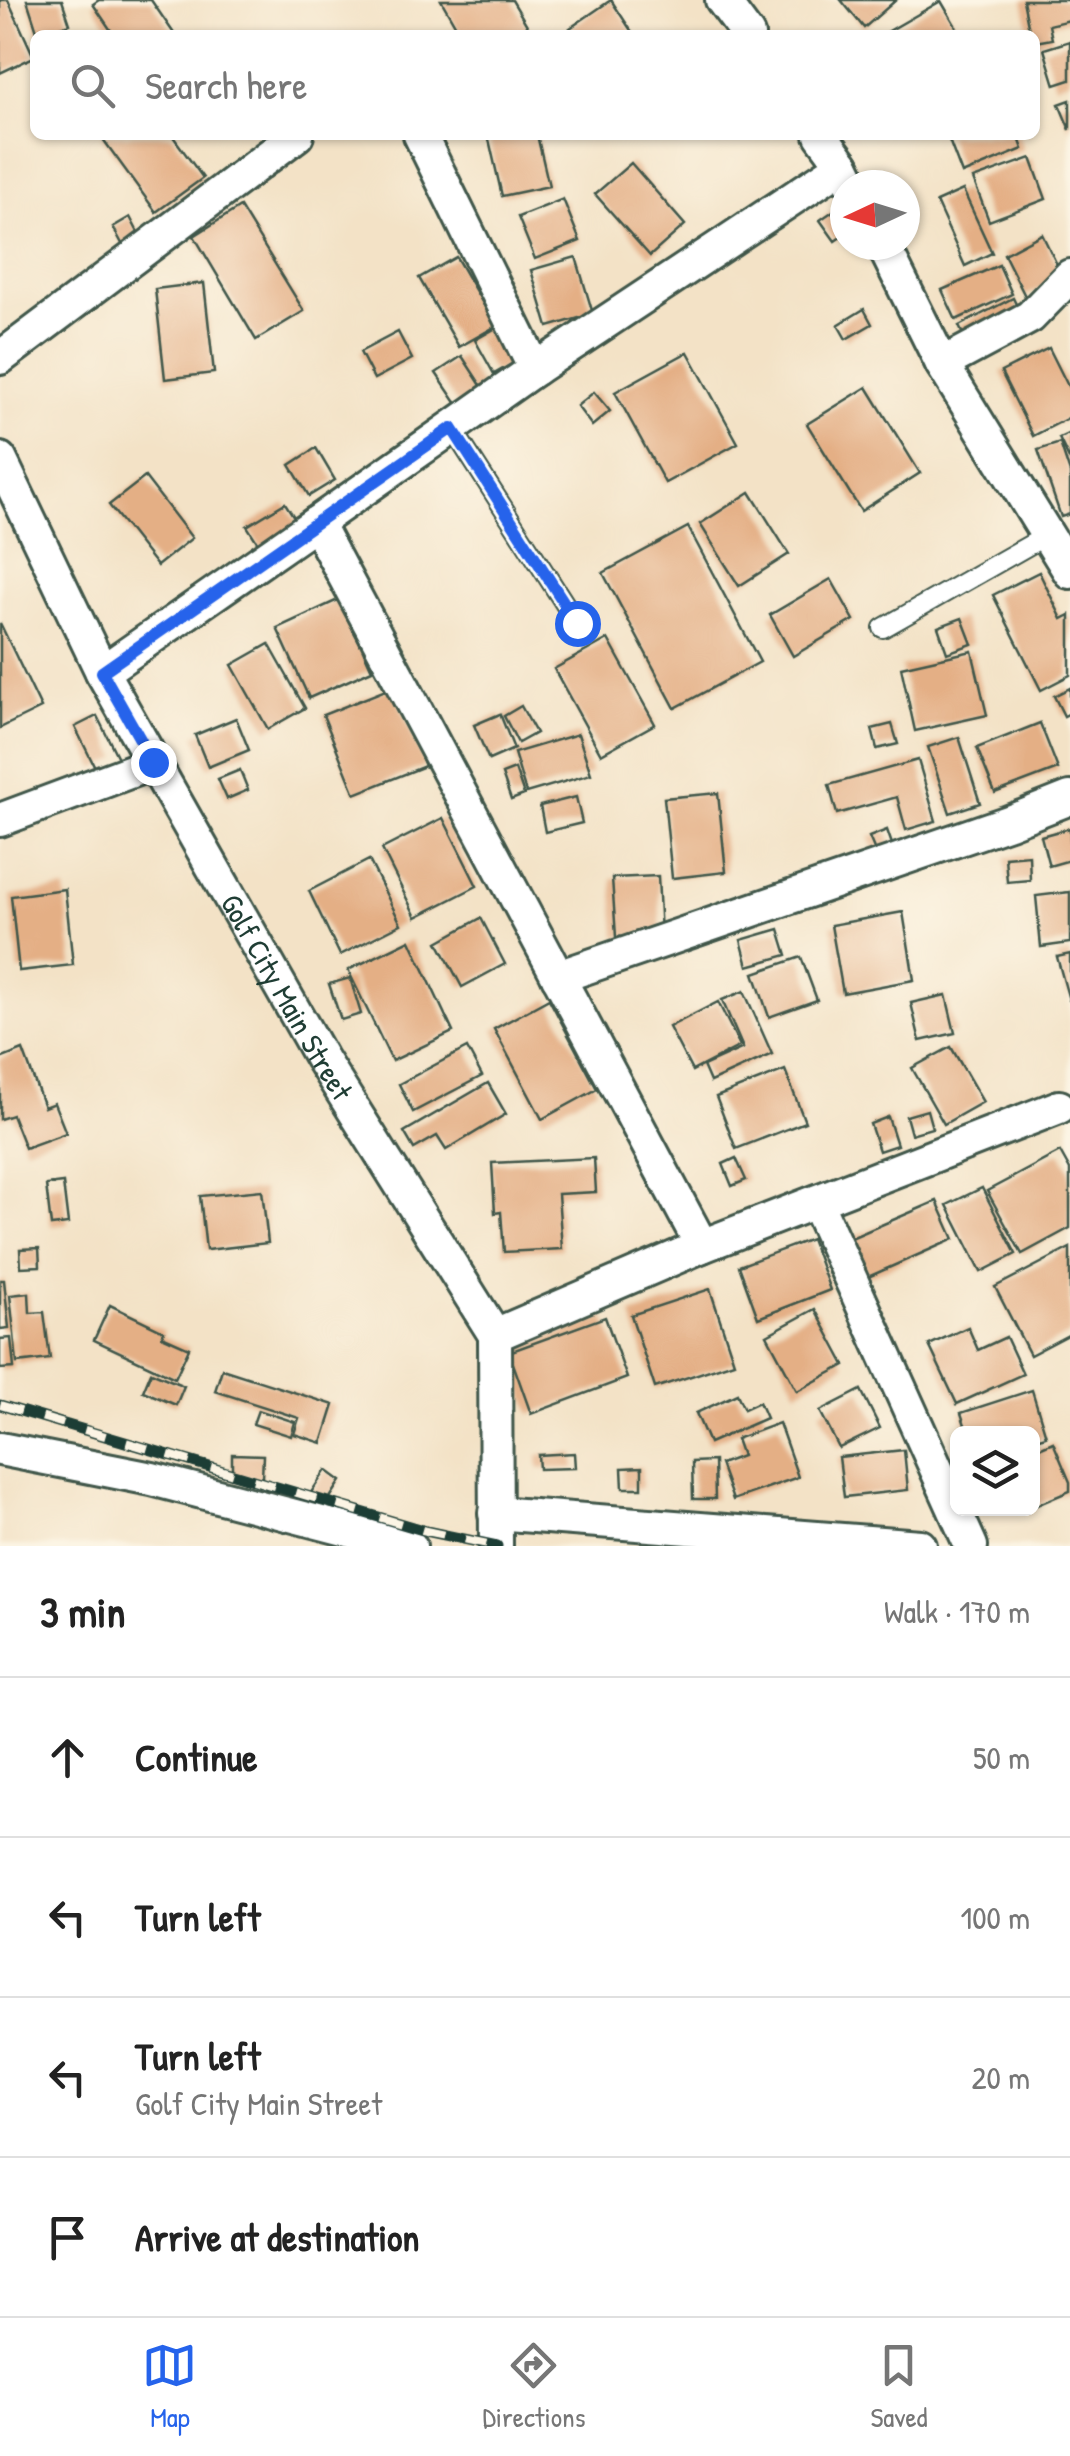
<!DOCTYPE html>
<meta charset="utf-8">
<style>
body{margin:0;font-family:"Patrick Hand",sans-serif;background:#f2f2f2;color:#222}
.controls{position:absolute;right:30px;bottom:30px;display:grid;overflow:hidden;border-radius:15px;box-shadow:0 2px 8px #0004}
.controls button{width:90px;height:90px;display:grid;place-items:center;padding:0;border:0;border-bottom:2px solid #e0e0e0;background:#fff;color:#222;font:50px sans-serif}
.compass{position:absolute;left:830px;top:170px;width:90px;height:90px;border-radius:50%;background:#fff;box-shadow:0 2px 8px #0004;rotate:266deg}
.stop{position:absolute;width:30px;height:30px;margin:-22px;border:8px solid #2563eb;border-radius:50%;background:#fff}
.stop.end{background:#2563eb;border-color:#fff;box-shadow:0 2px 10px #0008}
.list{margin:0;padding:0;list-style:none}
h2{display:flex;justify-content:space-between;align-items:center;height:130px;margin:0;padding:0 40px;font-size:42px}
h2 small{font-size:32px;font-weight:400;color:#767676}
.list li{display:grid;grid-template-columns:65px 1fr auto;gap:30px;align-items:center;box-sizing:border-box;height:160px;padding:0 40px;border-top:2px solid #e0e0e0}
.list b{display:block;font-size:38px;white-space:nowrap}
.list p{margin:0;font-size:32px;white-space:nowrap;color:#767676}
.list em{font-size:32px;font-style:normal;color:#767676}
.icon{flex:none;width:55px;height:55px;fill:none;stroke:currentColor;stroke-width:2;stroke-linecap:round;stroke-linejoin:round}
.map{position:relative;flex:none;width:1070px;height:1546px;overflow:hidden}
.search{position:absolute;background:#fff;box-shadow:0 2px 8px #0004;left:30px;right:30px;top:30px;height:110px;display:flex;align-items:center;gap:25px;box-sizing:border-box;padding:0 35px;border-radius:15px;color:#767676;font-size:38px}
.sheet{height:770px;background:#fff}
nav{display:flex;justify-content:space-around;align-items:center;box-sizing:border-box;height:140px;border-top:2px solid #e0e0e0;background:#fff;font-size:28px;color:#767676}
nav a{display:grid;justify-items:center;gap:5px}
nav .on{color:#2563eb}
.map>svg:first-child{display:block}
.building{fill:#e4af85}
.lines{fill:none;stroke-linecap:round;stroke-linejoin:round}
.lane-casing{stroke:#3f564a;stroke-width:22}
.street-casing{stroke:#3f564a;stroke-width:38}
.lane{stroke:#fff;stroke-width:18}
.street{stroke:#fff;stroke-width:32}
.rail-casing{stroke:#1f3d34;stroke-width:11}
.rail{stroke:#fcf5e5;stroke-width:8;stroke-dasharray:22;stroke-linecap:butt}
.route{stroke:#2563eb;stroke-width:12}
.labels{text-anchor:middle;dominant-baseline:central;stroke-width:8;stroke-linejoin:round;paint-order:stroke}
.street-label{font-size:30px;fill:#1f3d34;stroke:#fcf5e5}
</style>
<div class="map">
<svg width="1070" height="1546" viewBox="0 0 1070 1546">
<rect width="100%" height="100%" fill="#fcf5e5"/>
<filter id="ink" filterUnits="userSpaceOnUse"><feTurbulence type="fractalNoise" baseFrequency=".01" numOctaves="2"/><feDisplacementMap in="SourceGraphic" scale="20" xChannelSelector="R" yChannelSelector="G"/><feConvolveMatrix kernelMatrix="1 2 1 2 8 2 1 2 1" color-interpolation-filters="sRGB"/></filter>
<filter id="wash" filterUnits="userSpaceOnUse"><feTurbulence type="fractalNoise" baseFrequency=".0048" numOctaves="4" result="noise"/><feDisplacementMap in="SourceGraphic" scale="40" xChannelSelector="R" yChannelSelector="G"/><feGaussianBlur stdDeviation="2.25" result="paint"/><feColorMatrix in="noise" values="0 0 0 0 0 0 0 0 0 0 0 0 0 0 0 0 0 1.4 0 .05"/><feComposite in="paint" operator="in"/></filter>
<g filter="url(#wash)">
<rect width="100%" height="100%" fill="#f3e2c6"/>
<g id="blocks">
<g class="building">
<path d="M0 0H8L34 57 0 73Z"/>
<path d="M27 0H62L70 24 38 34Z"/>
<path d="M99 0H151L175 35H114L93 4Z"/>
<path d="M441 0H512L531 32 525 35H461Z"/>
<path d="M611 0 634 35H575L570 28Z"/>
<path d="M841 0H896L864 28Z"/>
<path d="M1023 0H1070V20L1049 25 1052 39 1035 42V35H1030Z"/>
<path d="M941 1 961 35H882Z"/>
<path d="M1070 41V80L1055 85 1044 49Z"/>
<path d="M1070 100V130L1059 104Z"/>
<path d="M100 135H172L203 178 156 212Z"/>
<path d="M488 135H537L549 186 502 196Z"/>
<path d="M947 135H1018L1023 149 962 174Z"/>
<path d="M1031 158 1046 199 989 221 973 179Z"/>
<path d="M631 163 685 225 650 256 595 194Z"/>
<path d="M963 190 992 253 965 266 936 202Z"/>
<path d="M563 199 580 241 535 259 518 217Z"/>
<path d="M240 207 304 311 256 340 194 236Z"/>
<path d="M839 207 845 216V234L835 241 820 220Z"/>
<path d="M130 217 143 242 126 251 113 227Z"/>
<path d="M1042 234 1063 277 1025 296 1004 254Z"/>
<path d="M456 257 496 326 459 347 419 278Z"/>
<path d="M576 257 593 314 548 327 531 270Z"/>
<path d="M999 265 1012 294 956 320 942 290Z"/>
<path d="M204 283 214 373 165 379 155 289Z"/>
<path d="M1013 298 1022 317 968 345 959 326Z"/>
<path d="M864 309 872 324 846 339 838 325Z"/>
<path d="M505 323 524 357 494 374 475 340Z"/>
<path d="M398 332 412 359 374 379 360 352Z"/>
<path d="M1049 348 1070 390V417L1033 436 1001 372Z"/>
<path d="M688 352 738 443 665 483 615 392Z"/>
<path d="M462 356 486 393 461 410 436 373Z"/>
<path d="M867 387 920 473 861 511 807 424Z"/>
<path d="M594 392 610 411 592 426 577 406Z"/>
<path d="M1070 433V461L1059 438Z"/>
<path d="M1060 443 1070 473V514L1061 517 1038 450Z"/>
<path d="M316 448 335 480 309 496 290 465Z"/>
<path d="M145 477 192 538 157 566 109 505Z"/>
<path d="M750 492 789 554 739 586 700 524Z"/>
<path d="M285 503 301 528 263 551 247 526Z"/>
<path d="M688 527 760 662 675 708 603 573Z"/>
<path d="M1039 572 1062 619 1070 615V675L1041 690 993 595Z"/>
<path d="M831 579 854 620 793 656 770 615Z"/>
<path d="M340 599 372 670 309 698 277 628Z"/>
<path d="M962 618 972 644 947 653 938 627Z"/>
<path d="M0 623 41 708 0 728Z"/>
<path d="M608 639 655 724 601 754 554 669Z"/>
<path d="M269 644 305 708 268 729 232 665Z"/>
<path d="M972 651 987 715 915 731 901 667Z"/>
<path d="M393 687 425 766 355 794 323 715Z"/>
<path d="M1070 688V713L1064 716 1054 696Z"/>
<path d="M521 706 536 733 518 743 504 716Z"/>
<path d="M500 714 514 749 489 760 474 725Z"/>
<path d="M97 716 118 758 96 769 75 727Z"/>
<path d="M236 718 249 750 208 767 195 735Z"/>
<path d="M1040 723 1058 769 995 793 977 748Z"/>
<path d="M892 724 898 744 877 749 872 729Z"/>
<path d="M578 734 591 774 526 793 514 753Z"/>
<path d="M959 737 980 803 950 813 928 747Z"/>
<path d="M918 760 936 821 906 830 897 797 837 814 829 785Z"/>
<path d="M515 769 524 795 511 800 502 774Z"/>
<path d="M240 770 248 790 227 799 218 779Z"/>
<path d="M718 793 726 872 672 878 664 798Z"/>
<path d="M576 797 582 823 545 832 540 806Z"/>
<path d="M443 818 477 886 416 917 382 849Z"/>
<path d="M1070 828V860L1049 866 1041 836Z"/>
<path d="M887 830 894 850 877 856 869 837Z"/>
<path d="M1029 855 1030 880 1007 882 1005 857Z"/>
<path d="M369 860 401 924 340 955 309 891Z"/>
<path d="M658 876 661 935 616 937 612 878Z"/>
<path d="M65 889 73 965 19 971 11 896Z"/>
<path d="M1070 892V943L1041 947 1036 896Z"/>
<path d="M903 912 914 980 843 993 831 925Z"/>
<path d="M481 918 505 964 462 987 438 942Z"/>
<path d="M779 929 787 955 748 966 741 940Z"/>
<path d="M410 940 453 1032 392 1061 348 970Z"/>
<path d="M1070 954V1000H1069L1057 957Z"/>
<path d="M801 957 817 1000 769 1017 754 973Z"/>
<path d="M350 978 361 1014 341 1020 329 984Z"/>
<path d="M744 991 772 1054 710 1082 703 1066 743 1048 722 1000Z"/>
<path d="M946 995 955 1033 920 1041 911 1003Z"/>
<path d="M549 999 597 1089 542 1119 494 1029Z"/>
<path d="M718 1002 740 1046 692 1071 669 1027Z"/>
<path d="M951 1047 983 1102 944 1124 912 1068Z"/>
<path d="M467 1048 482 1076 413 1112 399 1084Z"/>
<path d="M23 1050 44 1107 54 1103 66 1133 25 1148 12 1115 0 1119V1059Z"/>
<path d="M785 1070 805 1122 736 1149 716 1097Z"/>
<path d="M488 1083 506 1114 446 1150 437 1136 414 1149 404 1132Z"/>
<path d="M927 1110 932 1128 911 1134 906 1116Z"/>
<path d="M888 1117 897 1145 879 1151 870 1124Z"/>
<path d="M1060 1152 1070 1170V1228L1022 1254 987 1191Z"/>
<path d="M594 1158 596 1192 558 1194 562 1249 504 1252 501 1212 495 1213 492 1163Z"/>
<path d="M736 1158 746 1180 732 1186 723 1164Z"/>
<path d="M63 1183 68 1224 51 1226 46 1185Z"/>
<path d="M982 1188 1016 1254 981 1272 947 1205Z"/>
<path d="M262 1190 268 1243 206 1250 200 1196Z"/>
<path d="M937 1201 954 1239 868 1277 851 1238Z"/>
<path d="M811 1239 830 1290 758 1318 739 1266Z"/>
<path d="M39 1248 40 1266 21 1267 20 1249Z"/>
<path d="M1070 1248V1334L1030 1355 995 1287Z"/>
<path d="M0 1280H4L9 1328 0 1329Z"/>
<path d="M710 1289 734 1362 655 1388 631 1315Z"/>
<path d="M29 1293 30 1313 44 1312 50 1359 17 1363 10 1295Z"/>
<path d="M110 1305 164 1331 162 1336 189 1348 175 1378 94 1340Z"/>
<path d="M815 1309 845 1365 797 1391 767 1335Z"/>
<path d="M605 1317 627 1378 531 1414 509 1352Z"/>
<path d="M968 1327 978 1350 1006 1337 1023 1374 957 1404 929 1345Z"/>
<path d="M11 1338 14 1368 0 1369V1339Z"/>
<path d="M222 1369 334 1405 322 1443 294 1434 299 1418 215 1391Z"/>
<path d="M151 1372 184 1386 176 1405 143 1391Z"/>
<path d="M861 1390 880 1428 839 1448 820 1411Z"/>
<path d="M1032 1390 1046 1436 1032 1440V1434H968L961 1413Z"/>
<path d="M737 1394 744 1409 759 1402 766 1418 709 1443 696 1413Z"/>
<path d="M258 1410 295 1422 291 1436 253 1424Z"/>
<path d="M779 1423 798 1477 733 1500 720 1464 742 1456 736 1439Z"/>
<path d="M1053 1442 1070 1482V1491L1032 1507V1451Z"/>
<path d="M904 1450 908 1490 844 1497 839 1457Z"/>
<path d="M574 1453 575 1468 539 1469 538 1455Z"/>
<path d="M232 1454 263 1455 262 1478 232 1477Z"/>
<path d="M714 1461 715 1499H693L692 1462Z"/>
<path d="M642 1467V1488H623L622 1468Z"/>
<path d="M326 1470 341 1481 322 1510 306 1500Z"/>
</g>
</g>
</g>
<g filter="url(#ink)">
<use href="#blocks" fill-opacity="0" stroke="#3f564a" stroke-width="2.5"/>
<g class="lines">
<g class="lane-casing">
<g id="lane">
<path d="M452 428 577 623"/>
<path d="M883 628 1047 535"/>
</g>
</g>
<g class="street-casing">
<g id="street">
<path d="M722 0 748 35"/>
<path d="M420 135 535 369"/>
<path d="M821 135 843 165"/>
<path d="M883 245 942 364"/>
<path d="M1070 276 1030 317 942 364 1070 572"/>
<path d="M0 358 297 135"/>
<path id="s1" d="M0 459 102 672 321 1058 495 1335 496 1546"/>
<path d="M316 523 535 369 843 165 853 185"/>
<path d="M102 672 316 523 702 1246"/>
<path d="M0 820 153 763"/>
<path d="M558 977 1009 822 1070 798"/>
<path d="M816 1202 971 1546"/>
<path d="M495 1335 702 1246 1059 1107"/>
<path d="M0 1449 152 1479 410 1546"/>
<path d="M495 1513 920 1546"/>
</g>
</g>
<use href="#lane" class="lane"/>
<use href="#street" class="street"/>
<g class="rail-casing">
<path id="rail" d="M0 1405 426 1531 497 1546"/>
</g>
<use href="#rail" class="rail"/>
</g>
</g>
<g class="lines" filter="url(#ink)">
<path class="route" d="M153 762 102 672 452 428 577 623"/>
</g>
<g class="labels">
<g class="street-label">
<text stroke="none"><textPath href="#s1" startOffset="610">Golf City Main Street</textPath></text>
</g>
</g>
</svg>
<div class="controls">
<button><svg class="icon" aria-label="layers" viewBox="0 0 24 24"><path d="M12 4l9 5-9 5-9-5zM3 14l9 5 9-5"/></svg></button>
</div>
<svg class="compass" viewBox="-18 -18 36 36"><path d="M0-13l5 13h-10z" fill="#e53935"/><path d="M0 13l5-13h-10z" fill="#767676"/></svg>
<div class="stop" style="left:577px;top:623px"></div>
<div class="stop end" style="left:153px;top:762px"></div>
<div class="search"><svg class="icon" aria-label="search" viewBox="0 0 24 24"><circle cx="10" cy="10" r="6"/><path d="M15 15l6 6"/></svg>Search here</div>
</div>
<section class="sheet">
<h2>3 min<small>Walk · 170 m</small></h2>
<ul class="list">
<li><svg class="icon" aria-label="ahead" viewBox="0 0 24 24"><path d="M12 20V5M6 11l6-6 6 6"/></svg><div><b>Continue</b></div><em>50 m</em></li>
<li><svg class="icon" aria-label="left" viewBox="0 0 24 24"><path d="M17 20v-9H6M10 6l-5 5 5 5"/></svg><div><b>Turn left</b></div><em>100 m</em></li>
<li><svg class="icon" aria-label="left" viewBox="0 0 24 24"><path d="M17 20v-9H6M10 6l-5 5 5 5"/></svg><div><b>Turn left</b><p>Golf City Main Street</p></div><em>20 m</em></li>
<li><svg class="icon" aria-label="arrive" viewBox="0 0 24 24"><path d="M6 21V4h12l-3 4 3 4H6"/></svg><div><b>Arrive at destination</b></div></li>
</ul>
</section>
<nav>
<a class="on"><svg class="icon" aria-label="map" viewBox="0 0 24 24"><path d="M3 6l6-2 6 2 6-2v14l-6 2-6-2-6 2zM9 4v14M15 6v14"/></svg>Map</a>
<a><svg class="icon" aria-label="directions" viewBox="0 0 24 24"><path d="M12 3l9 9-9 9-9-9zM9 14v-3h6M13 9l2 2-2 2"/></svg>Directions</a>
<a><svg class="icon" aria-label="saved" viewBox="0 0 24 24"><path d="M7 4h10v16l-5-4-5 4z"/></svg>Saved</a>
</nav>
